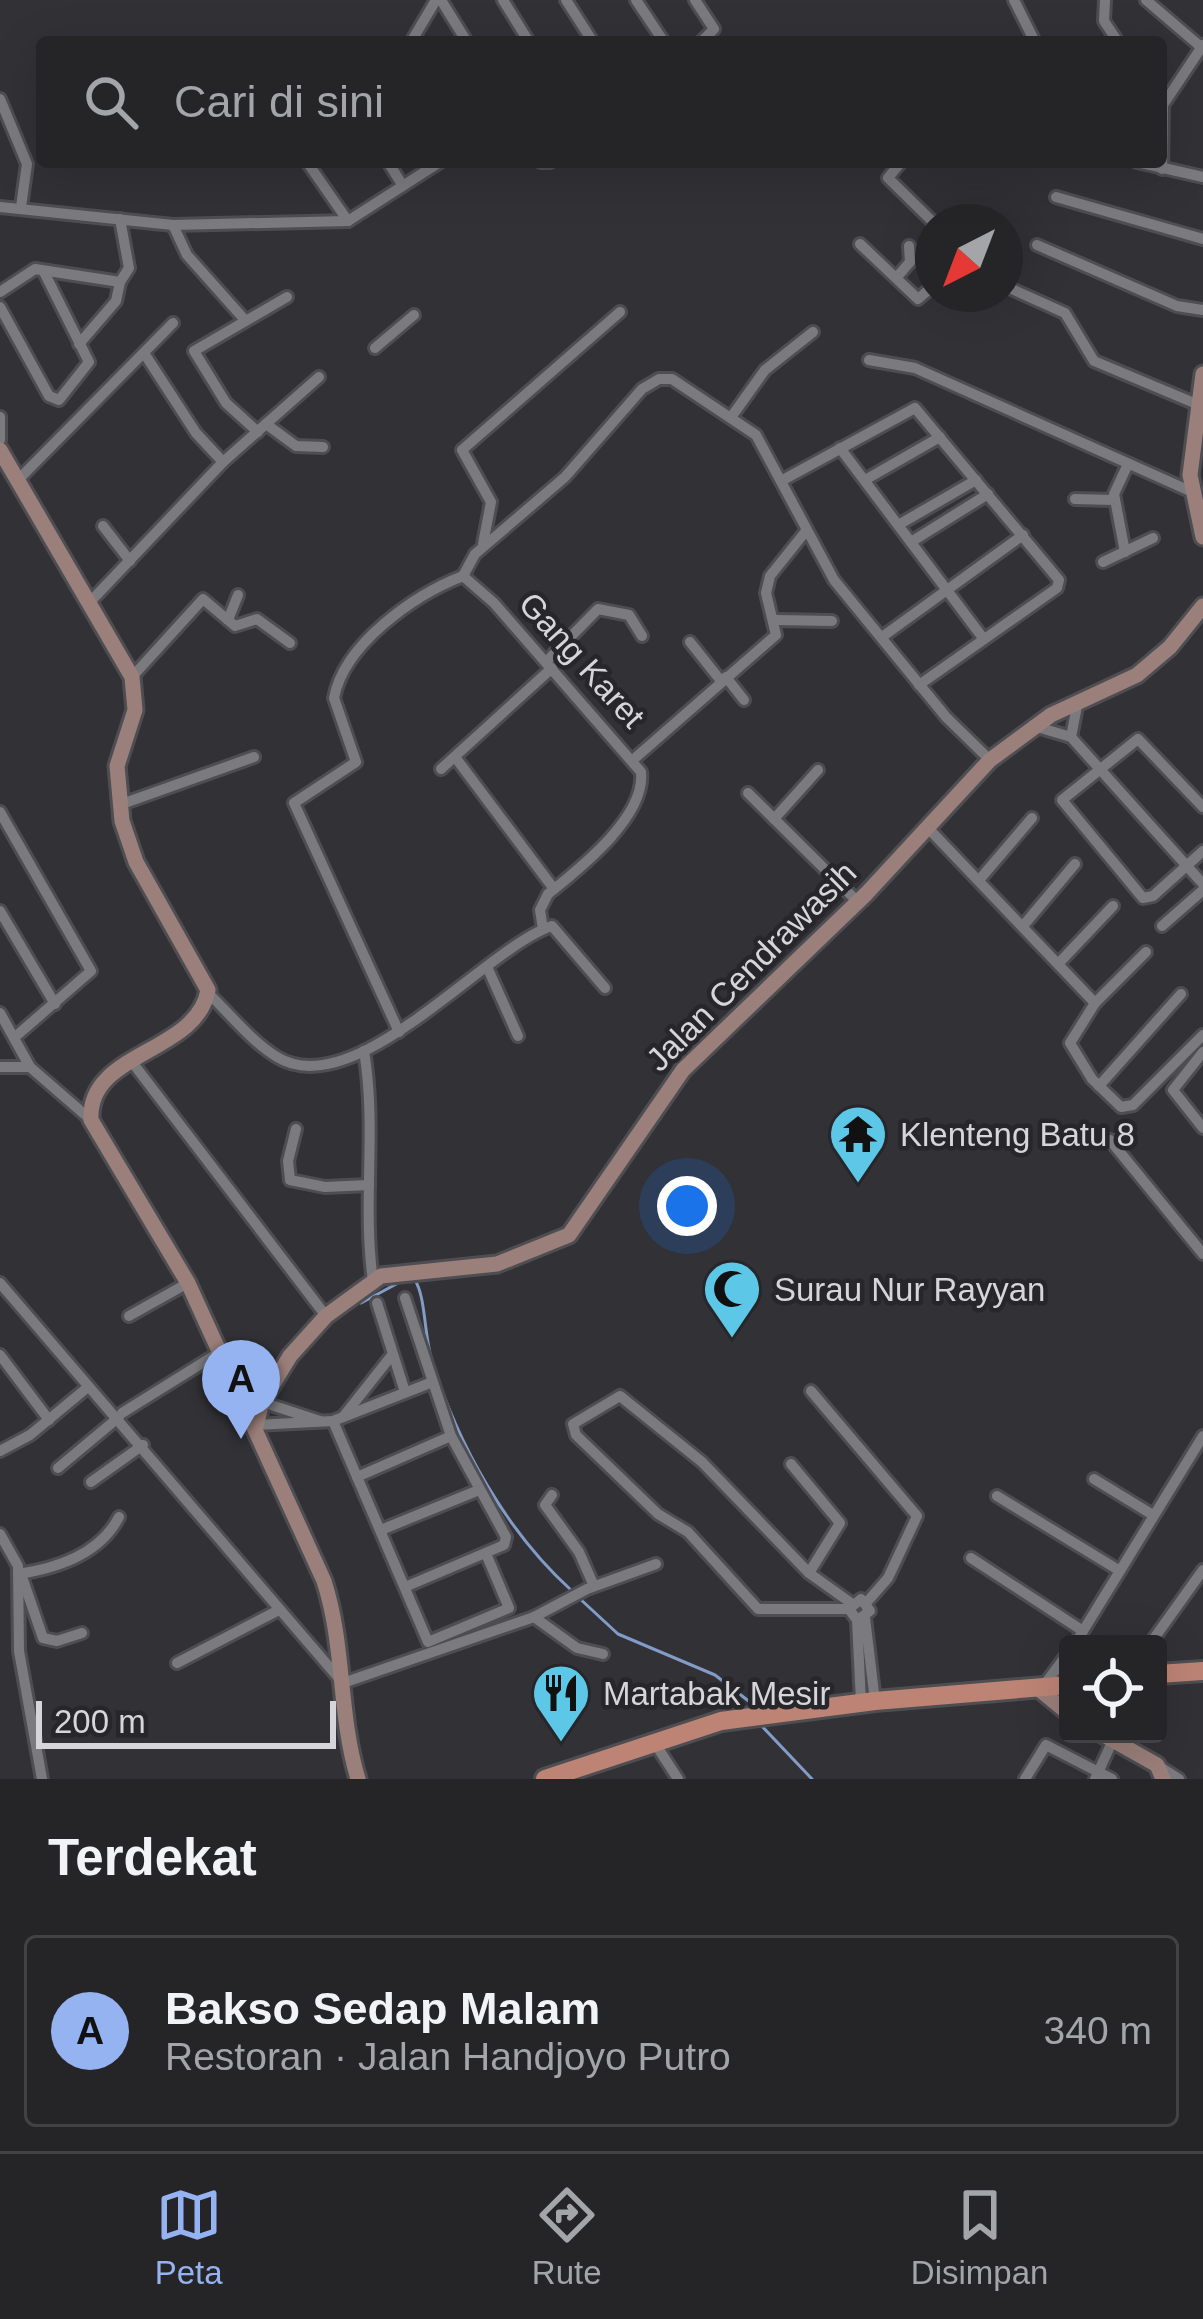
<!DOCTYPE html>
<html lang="id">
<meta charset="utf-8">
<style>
body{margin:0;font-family:Arial,sans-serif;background:#2d2d30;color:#f1f3f6}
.controls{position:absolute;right:36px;bottom:36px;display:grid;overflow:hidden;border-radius:12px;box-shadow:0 12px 48px #0002}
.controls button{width:108px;height:108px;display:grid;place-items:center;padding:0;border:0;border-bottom:3px solid #424245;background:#252528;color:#f1f3f6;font:60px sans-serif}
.compass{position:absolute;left:915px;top:204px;width:108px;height:108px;border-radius:50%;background:#252528;box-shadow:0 12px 48px #0002;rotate:222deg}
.scale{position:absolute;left:36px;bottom:30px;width:300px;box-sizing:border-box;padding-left:12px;border:6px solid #d6d6d9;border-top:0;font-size:33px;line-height:42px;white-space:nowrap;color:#d6d6d9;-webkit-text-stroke:9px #27272b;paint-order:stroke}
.you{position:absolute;left:687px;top:1206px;width:42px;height:42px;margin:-30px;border:9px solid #fff;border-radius:50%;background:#1a73e8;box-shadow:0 0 0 18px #1a73e833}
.badge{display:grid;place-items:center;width:78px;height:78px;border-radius:50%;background:#95b2f1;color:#111;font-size:39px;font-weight:700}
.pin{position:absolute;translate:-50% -99px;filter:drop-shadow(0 3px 6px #0008)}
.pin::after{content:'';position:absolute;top:63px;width:42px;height:36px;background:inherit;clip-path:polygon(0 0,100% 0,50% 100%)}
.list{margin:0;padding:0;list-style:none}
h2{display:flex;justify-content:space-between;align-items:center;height:156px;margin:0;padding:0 48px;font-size:51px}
h2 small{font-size:39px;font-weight:400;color:#a3a5a8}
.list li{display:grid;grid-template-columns:78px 1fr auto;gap:36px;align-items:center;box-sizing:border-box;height:192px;margin:0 24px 24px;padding:0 24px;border:3px solid #424245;border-radius:12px}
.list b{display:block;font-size:45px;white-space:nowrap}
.list p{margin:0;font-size:39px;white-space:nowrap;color:#a3a5a8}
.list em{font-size:39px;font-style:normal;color:#a3a5a8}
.icon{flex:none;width:66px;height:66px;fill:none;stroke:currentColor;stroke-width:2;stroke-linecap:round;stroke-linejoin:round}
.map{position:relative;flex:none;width:1203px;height:1779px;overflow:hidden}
.search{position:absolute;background:#252528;box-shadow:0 12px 48px #0002;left:36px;right:36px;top:36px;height:132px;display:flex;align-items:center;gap:30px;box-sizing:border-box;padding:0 42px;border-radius:12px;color:#a3a5a8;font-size:45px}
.sheet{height:372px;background:#252528}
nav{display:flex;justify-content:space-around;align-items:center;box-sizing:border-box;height:168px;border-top:3px solid #424245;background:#252528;font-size:33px;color:#a3a5a8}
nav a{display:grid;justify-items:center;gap:6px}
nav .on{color:#95b2f1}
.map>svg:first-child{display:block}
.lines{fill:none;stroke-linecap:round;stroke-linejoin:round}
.stream{stroke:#829bc7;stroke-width:3}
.street-casing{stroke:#4e4e52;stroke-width:16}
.secondary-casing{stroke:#4e4e52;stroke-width:21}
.primary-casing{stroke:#4e4e52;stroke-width:24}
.street{stroke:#7a7a7f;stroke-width:10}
.secondary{stroke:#9b7f7a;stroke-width:15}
.primary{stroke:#bd8475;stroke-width:18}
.labels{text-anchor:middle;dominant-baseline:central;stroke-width:9;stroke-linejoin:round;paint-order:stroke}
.street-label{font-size:33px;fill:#d6d6d9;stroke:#27272b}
.poi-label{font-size:33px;fill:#d6d6d9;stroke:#27272b;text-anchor:start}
</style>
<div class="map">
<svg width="1203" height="1779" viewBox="0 0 1203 1779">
<rect width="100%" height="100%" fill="#313136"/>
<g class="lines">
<g class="stream">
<path d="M415 1280C426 1298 424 1336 432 1361 458 1445 506 1531 571 1590"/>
<path d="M356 1299 361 1303 400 1282"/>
<path d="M578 1597 618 1634 715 1675 755 1706"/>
<path d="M758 1722 812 1779"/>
</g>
<g class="street-casing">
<g id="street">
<path d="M441 0 467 42"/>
<path d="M503 0 529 42"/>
<path d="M566 0 593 42"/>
<path d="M636 0 664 42"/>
<path d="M695 0 714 29 701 42"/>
<path d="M1014 0 1035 42"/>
<path d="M1105 0 1104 21 1118 42"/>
<path d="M1146 0 1201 47"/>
<path d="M411 42 436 0"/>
<path d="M0 99 27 164 21 207"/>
<path d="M307 162 348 221"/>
<path d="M388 162 403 186"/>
<path d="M541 162H550"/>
<path d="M901 162 888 178 933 222"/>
<path d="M1137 162 1203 177"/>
<path d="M1162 169 1163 105 1203 45"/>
<path d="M1056 197 1203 239"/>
<path d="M0 207 173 225 348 221"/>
<path d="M348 221 440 162"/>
<path d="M173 225 187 255 244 319"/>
<path d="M860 244 918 299 933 286"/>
<path d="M1037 245 1177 306 1203 310"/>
<path d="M897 277 910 262 909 246"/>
<path d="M1005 286 1065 313 1094 361 1199 405"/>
<path d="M0 292 35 269 120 282 129 268 120 219"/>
<path d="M0 307 49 396 59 400 89 362 44 272"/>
<path d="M79 344 116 301 120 282"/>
<path d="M375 348 414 315"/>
<path d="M144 353 196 433 223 462"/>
<path d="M869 360 915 368 1190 491"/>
<path d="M732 416 765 370 813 332"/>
<path d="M0 417V440"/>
<path d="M266 424 296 446 323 447"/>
<path d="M258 432 226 403 194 351 287 297"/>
<path d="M840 448 983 638"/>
<path d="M20 478 173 323"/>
<path d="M865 480 940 437"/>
<path d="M781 481 915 408 1059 580 1057 588 919 685"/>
<path d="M1075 499 1114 500"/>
<path d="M900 524 976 480"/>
<path d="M103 526 130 561"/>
<path d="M911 542 988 494"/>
<path d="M483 544 491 502 462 450 620 312"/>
<path d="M1125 552 1114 494 1128 464"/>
<path d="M1103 562 1153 538"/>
<path d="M463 576 475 554 565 477 642 389 659 379H672L756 435 834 580 946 717 990 760"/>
<path d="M91 601 223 462 319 377"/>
<path d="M228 620 238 595"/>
<path d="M776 620 832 621"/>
<path d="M882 637 1023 535"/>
<path d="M690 642 721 681"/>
<path d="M547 661 598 609 629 615 642 636"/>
<path d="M132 677 203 599 235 626 257 619 290 643"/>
<path d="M726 677 744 700"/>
<path d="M1034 726 1071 737 1203 884"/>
<path d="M1071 737 1077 706"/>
<path d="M455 757 554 889"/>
<path d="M634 759 776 635 766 593 770 576 806 531"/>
<path d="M441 769 552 668"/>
<path d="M748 793 858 902"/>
<path d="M119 805 254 757"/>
<path d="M1203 807 1138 739 1062 800 1143 898 1153 896 1203 851"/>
<path d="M0 812 91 971 15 1037"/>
<path d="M774 819 818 770"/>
<path d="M928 828 1095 1003 1070 1043 1092 1079 1121 1107 1133 1105 1203 1035"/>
<path d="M980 879 1032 818"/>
<path d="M0 911 55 1004"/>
<path d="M1023 926 1075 864"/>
<path d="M1162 926 1203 890"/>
<path d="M1059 963 1113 906"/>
<path d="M488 969 518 1036"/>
<path d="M209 994C230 1014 252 1042 277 1057 355 1105 486 947 552 926L605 988"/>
<path d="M1095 1003 1146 952"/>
<path d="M0 1013 30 1067 91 1120"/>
<path d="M399 1032 294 803 356 762 334 698C344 644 414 595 463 576L494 603 641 772C646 817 579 869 548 894L540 910 543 929"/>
<path d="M364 1051C377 1129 362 1203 373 1281"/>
<path d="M1203 1052 1173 1090 1203 1128"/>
<path d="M132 1062 326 1316"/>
<path d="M0 1067H30"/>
<path d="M1099 1086 1181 994"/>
<path d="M296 1129 288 1161 290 1180 325 1187 369 1185"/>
<path d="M1110 1140 1203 1254"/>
<path d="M0 1283 343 1683 534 1617 587 1589 656 1564"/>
<path d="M405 1298 451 1436 506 1537 504 1545 405 1587"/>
<path d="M377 1303 405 1392"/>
<path d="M129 1316 188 1283"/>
<path d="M0 1355 49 1420"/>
<path d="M811 1391 917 1516 888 1578 867 1602"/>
<path d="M262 1402 320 1421"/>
<path d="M122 1413 220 1352"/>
<path d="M343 1417 392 1355"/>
<path d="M333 1421 428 1642 509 1608 487 1556"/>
<path d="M255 1425 333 1421 430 1383"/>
<path d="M0 1451 30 1435 88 1387"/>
<path d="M791 1464 840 1523 809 1573"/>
<path d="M58 1468 119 1417"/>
<path d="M357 1477 451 1436"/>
<path d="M1094 1479 1153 1515"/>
<path d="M91 1482 143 1445"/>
<path d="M552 1495 545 1505 579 1552 594 1586"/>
<path d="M997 1496 1120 1571"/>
<path d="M381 1530 479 1490"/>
<path d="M0 1534 18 1566 19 1651 42 1779"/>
<path d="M971 1558 1083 1631"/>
<path d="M18 1574C59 1568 100 1554 119 1517"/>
<path d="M21 1574 43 1638 57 1641 82 1633"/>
<path d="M849 1609H758L688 1532 658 1514 576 1435 573 1424 620 1396 702 1462 809 1573 851 1603"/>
<path d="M534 1617 577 1648 603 1654"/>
<path d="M865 1618 875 1701"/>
<path d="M857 1620 870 1611 861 1599 849 1609 857 1620 861 1702"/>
<path d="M1075 1644 1203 1436"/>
<path d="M1150 1644 1203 1570"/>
<path d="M177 1663 277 1611"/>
<path d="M1042 1688 1068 1653"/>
<path d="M654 1742 678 1779"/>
<path d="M1160 1767 1179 1779"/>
<path d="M1025 1779 1046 1745 1112 1779"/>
<path d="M1095 1779 1113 1740"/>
</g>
</g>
<g class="secondary-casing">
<g id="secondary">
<path d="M1203 374 1190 475 1203 537"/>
<path d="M0 450 132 677 135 710 117 766 122 821 136 862 208 990C197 1054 87 1051 91 1120L188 1283 324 1581C345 1646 338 1713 358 1779"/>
<path d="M255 1430 262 1402 290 1356 326 1316 381 1276 497 1264 569 1235 683 1070 866 894 990 760 1051 715 1137 675 1170 647 1203 606"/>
<path d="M1040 1690 1068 1713"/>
<path d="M1102 1734 1157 1765 1163 1779"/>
</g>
</g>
<g class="primary-casing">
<g id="primary">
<path d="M1158 1674 1203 1671"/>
<path d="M545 1779 721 1721 875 1701 1068 1685"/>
</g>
</g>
<use href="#street" class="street"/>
<use href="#secondary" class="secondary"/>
<use href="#primary" class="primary"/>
</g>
<defs>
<g id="temple-pin" transform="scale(3)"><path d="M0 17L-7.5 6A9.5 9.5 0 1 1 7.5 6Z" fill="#5dc7e8" stroke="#27272b"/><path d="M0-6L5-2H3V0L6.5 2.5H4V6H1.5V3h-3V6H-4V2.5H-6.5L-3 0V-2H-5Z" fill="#111"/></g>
<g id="mosque-pin" transform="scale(3)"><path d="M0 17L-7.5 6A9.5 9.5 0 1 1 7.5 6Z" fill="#5dc7e8" stroke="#27272b"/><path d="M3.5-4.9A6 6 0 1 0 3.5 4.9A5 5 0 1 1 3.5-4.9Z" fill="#111"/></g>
<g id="restaurant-pin" transform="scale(3)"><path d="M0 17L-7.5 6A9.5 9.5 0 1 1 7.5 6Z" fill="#5dc7e8" stroke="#27272b"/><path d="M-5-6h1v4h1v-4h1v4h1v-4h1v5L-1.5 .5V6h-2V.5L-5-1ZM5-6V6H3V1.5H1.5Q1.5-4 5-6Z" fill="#111"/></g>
</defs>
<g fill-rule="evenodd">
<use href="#temple-pin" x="858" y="1134"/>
<use href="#mosque-pin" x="732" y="1289"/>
<use href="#restaurant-pin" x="561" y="1693"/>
</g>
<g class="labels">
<g class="street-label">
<text transform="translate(582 660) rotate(48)">Gang Karet</text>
<text transform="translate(751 966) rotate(-45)">Jalan Cendrawasih</text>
</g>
<g class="poi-label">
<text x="900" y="1134">Klenteng Batu 8</text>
<text x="774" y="1289">Surau Nur Rayyan</text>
<text x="603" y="1693">Martabak Mesir</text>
</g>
</g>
</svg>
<div class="controls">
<button><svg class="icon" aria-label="locate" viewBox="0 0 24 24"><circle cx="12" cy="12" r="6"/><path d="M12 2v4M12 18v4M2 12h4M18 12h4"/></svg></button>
</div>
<svg class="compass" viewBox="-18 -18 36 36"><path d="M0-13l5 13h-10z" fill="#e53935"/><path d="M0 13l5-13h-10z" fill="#a3a5a8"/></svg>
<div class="scale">200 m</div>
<div class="you"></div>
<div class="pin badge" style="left:241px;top:1439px">A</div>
<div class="search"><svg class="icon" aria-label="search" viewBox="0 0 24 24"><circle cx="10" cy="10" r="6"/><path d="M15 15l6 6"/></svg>Cari di sini</div>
</div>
<section class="sheet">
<h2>Terdekat<small></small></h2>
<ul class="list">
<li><span class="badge">A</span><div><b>Bakso Sedap Malam</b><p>Restoran · Jalan Handjoyo Putro</p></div><em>340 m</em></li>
</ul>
</section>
<nav>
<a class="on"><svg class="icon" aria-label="map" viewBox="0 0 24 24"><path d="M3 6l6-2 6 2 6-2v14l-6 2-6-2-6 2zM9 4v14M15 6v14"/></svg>Peta</a>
<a><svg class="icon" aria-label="directions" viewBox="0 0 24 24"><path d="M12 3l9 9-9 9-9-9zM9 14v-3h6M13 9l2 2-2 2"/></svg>Rute</a>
<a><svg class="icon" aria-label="saved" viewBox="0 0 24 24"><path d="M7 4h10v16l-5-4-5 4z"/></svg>Disimpan</a>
</nav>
